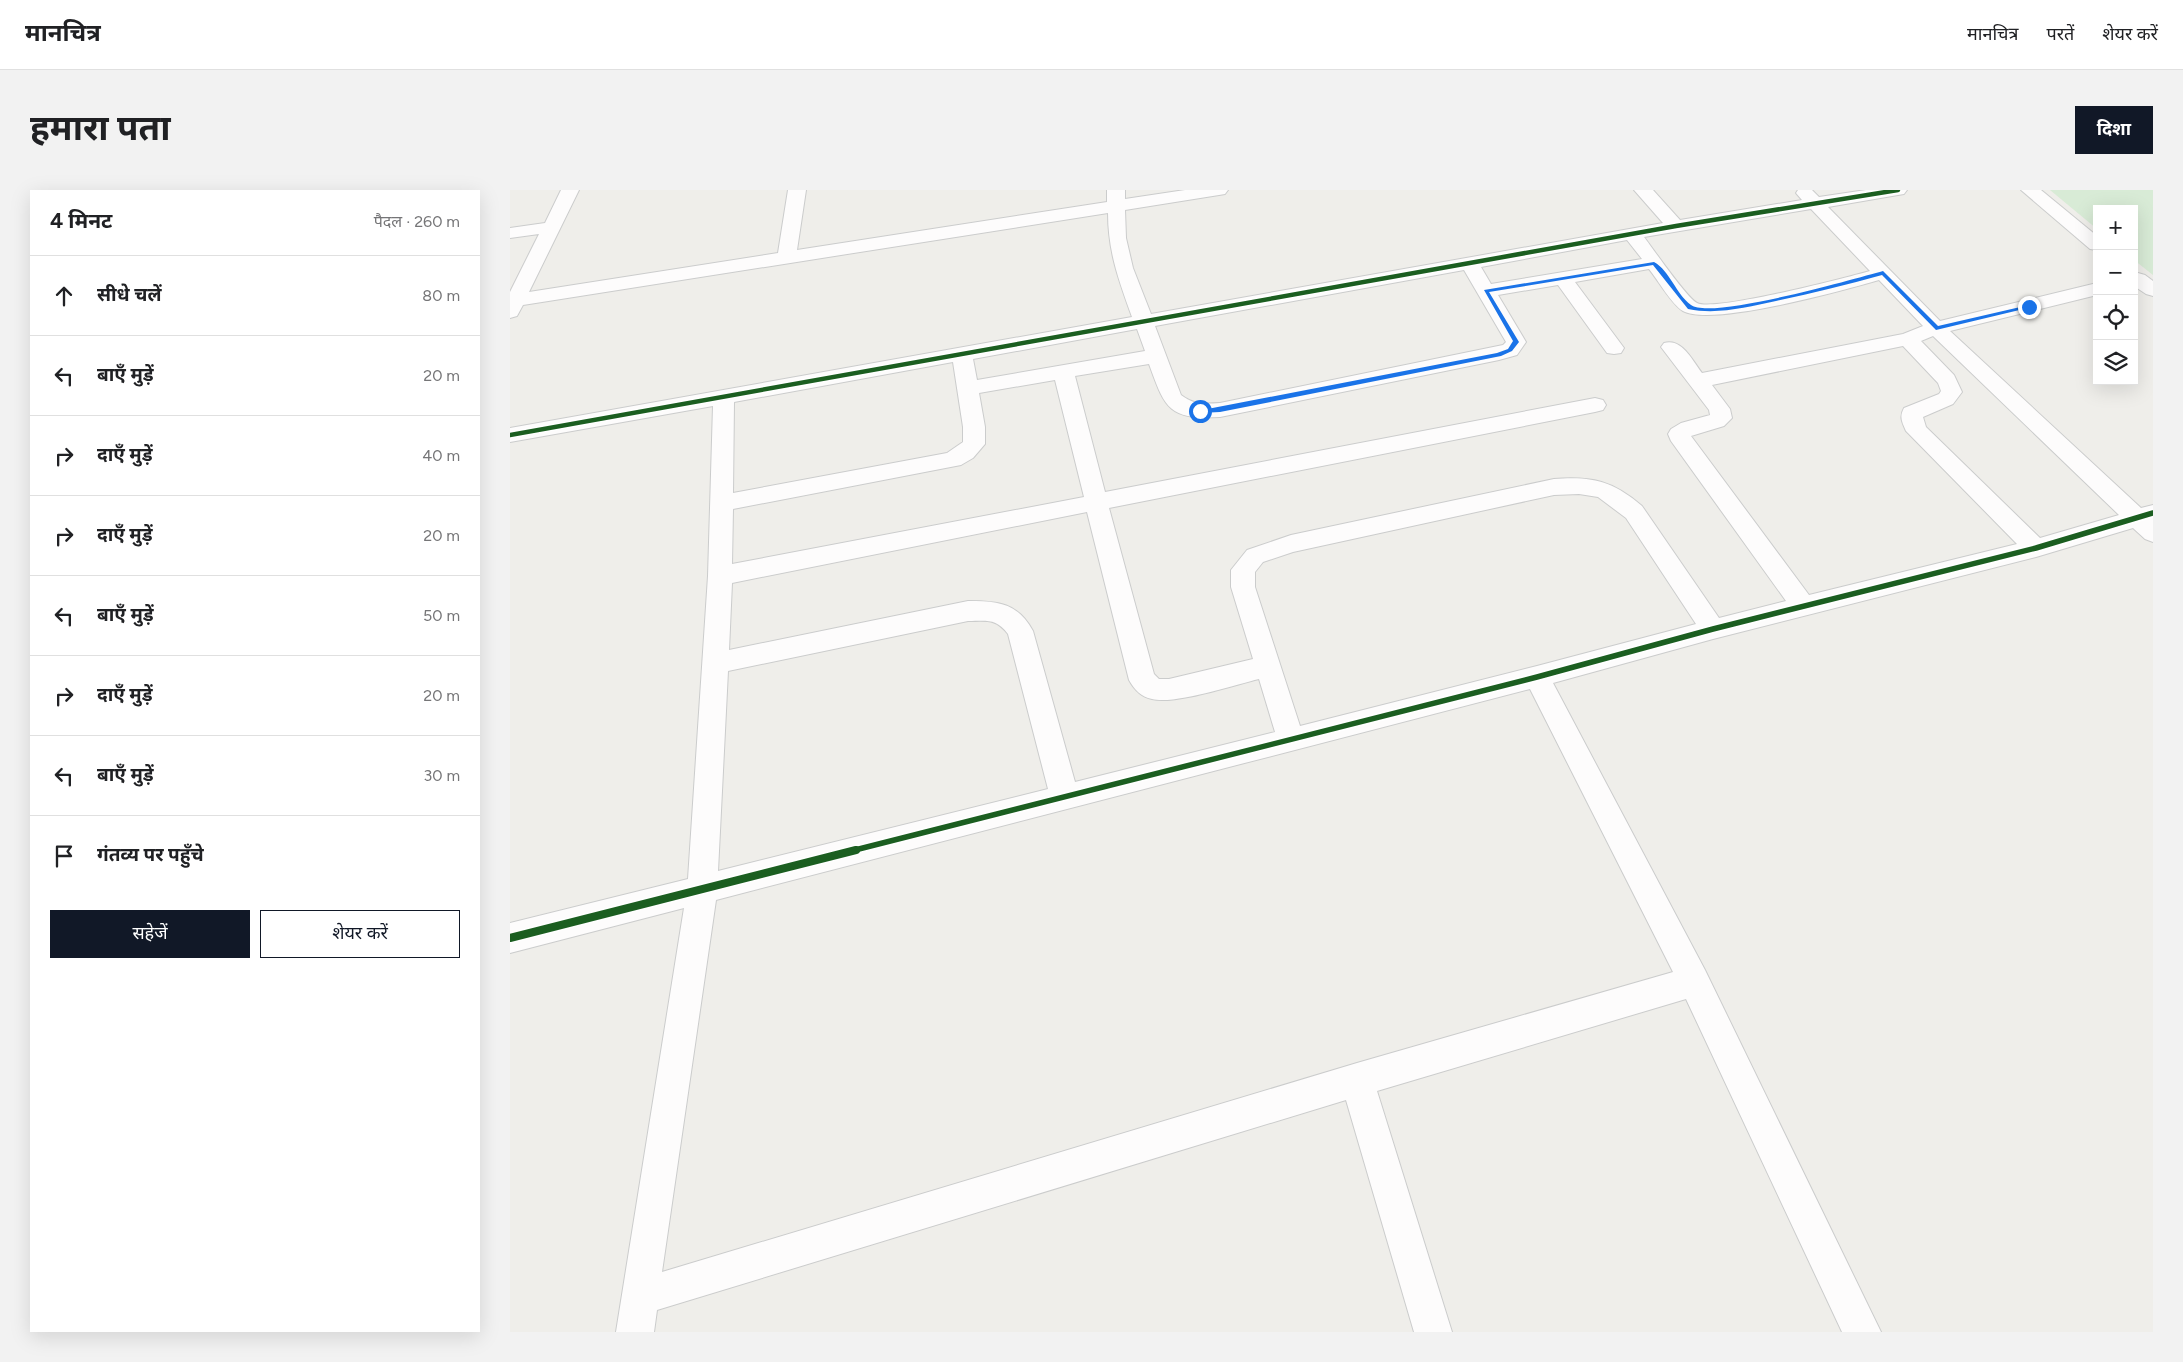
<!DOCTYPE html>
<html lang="hi">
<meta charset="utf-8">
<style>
body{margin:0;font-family:Figtree,"Noto Sans Devanagari",sans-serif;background:#f2f2f2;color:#202124}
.controls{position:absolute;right:15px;top:15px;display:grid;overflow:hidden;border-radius:0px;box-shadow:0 5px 20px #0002}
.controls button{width:45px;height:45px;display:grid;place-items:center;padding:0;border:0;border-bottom:1px solid #e0e0e0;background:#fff;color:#202124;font:25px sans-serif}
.stop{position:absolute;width:15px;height:15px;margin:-11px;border:4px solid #1a73e8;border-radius:50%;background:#fff}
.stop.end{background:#1a73e8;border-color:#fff;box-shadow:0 1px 5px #0008}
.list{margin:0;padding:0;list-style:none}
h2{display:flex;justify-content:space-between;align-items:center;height:65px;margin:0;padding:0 20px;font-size:21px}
h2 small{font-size:16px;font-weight:400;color:#757577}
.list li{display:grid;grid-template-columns:32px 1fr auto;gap:15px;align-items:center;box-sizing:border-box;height:80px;padding:0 20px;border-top:1px solid #e0e0e0}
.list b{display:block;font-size:19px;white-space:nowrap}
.list em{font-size:16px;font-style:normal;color:#757577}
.actions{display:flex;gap:10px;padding:15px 20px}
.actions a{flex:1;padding:11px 0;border:1px solid #111827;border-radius:0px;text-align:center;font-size:18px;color:#111827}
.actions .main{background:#111827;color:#fff}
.icon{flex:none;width:28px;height:28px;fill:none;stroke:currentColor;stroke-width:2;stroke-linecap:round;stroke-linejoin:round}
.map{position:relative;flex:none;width:1643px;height:1142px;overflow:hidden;border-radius:0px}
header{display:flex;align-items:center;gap:30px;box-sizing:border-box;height:70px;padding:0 25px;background:#fff;border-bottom:1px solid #e0e0e0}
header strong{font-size:24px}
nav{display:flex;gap:28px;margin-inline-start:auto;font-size:18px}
.intro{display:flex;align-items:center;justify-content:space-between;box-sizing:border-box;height:120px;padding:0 30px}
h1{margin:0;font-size:35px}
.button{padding:12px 22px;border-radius:0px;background:#111827;color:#fff;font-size:18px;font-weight:700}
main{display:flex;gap:30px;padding:0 30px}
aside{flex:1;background:#fff;border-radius:0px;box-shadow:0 5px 20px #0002}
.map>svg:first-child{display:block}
.green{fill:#d8ebd6}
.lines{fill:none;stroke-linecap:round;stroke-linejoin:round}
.minor-casing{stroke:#cbcccc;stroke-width:2}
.minor{fill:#fdfcfc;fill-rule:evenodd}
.cycleway-far2-casing{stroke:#fff;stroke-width:7}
.cycleway-far1-casing{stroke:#fff;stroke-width:9}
.cycleway-casing{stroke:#fff;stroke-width:11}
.cycleway-far2{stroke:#1b5e20;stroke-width:4.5}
.cycleway-far1{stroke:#1b5e20;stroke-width:5.5}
.cycleway{stroke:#1b5e20;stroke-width:8}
.route{fill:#1a73e8}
</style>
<header>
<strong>मानचित्र</strong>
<nav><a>मानचित्र</a><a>परतें</a><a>शेयर करें</a></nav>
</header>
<div class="intro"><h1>हमारा पता</h1><a class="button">दिशा</a></div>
<main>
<aside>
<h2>4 मिनट<small>पैदल · 260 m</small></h2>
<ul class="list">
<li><svg class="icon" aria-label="ahead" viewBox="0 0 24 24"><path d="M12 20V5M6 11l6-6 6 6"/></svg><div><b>सीधे चलें</b></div><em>80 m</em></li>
<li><svg class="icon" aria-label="left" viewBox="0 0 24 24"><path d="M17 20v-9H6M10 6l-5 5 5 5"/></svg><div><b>बाएँ मुड़ें</b></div><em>20 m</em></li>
<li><svg class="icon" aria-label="right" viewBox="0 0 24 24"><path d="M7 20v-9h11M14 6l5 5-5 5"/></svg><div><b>दाएँ मुड़ें</b></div><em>40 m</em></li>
<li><svg class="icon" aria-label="right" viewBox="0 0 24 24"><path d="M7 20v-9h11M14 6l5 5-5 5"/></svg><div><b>दाएँ मुड़ें</b></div><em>20 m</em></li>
<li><svg class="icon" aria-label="left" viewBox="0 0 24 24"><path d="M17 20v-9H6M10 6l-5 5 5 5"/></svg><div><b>बाएँ मुड़ें</b></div><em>50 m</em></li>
<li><svg class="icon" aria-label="right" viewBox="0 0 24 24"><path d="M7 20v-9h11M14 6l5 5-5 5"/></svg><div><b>दाएँ मुड़ें</b></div><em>20 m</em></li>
<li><svg class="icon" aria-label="left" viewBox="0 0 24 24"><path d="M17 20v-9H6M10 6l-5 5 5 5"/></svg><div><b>बाएँ मुड़ें</b></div><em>30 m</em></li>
<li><svg class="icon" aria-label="arrive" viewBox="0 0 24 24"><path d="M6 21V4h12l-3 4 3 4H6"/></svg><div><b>गंतव्य पर पहुँचे</b></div></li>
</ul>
<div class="actions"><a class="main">सहेजें</a><a>शेयर करें</a></div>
</aside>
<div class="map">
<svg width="1643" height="1142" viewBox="0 0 1643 1142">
<rect width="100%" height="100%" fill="#efeeea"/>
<path class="green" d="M1540 0H1643V85L1624 70V19H1587V39Z"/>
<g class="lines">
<g class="minor-casing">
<g id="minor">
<path d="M51 0H69L19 102 268 63 278 0H296L287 60 597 12V0H615V9L675 0H718L715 4 709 5 615 20 616 48 623 78 641 124 1153 33 1124 0H1143L1170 30 1292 10 1286 3 1288 0H1302L1309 7 1356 0H1397L1394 4 1388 5 1318 17 1430 131 1587 93V105L1440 141 1631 318 1643 315V352L1635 349 1623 338 1526 367 1203 449 1043 493 1195 780 1371 1142H1332L1176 809 867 901 942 1142H904L836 910 147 1120 144 1142H106L174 718 0 763V733L178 689 198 386 203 216 0 252V238L622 127C609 91 598 62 598 23L13 115 7 126 0 128V102L29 44 0 48V38L35 33ZM1301 19 1360 81C1335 88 1204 122 1187 113 1176 107 1144 60 1134 47ZM1117 50 1132 69 981 94 971 77ZM1139 79C1148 90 1162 115 1173 121 1202 137 1334 100 1369 90L1413 136 1393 144 1192 183C1182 170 1172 148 1154 153L1151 157 1199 220 1200 225 1171 233 1161 239 1158 244 1161 251 1276 411 1209 428 1132 316C1103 291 1082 286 1044 289L781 345 737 360 721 380V397L743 469 659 489H649L644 484 599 318 1085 222 1093 220 1096 215 1093 210 1085 208 595 302 565 186 639 174C655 218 658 230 710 227L989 170 1007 165 1016 152 988 105 1048 95 1097 163 1104 164 1111 163 1114 158 1065 92ZM954 80 996 152 993 155 710 213C694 214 684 215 671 205L645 136ZM627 139 635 161 467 190 463 169ZM1423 146 1609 325 1530 348 1416 237 1413 227 1443 214 1452 202 1444 185 1411 151ZM1393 156 1428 193 1431 201 1429 204 1394 218C1389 227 1392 232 1396 241L1507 354 1299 405 1181 246 1214 236 1222 228 1220 219 1202 195ZM443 172 453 237V252L437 263 223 303 224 212ZM545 190 574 307 222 374 223 319 451 275 463 268 475 254V237L469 203ZM1069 304 1088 307 1116 328 1186 434 1027 476 790 536 745 397V382L753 372 783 362 1044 305ZM577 322 619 490C624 499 631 507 642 509 664 515 724 495 749 489L765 542 565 592 523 441C508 413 488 411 458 411L219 460 222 393ZM458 431C477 431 486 428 498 444L538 599 208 681 218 481ZM1020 499 1163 782 847 873 152 1082 206 710Z"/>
<path d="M1511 0H1531L1587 46V60L1580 59Z"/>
<path d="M1628 83 1635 85 1643 91V106L1636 104 1624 96V84Z"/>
</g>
</g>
<use href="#minor" class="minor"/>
<g class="cycleway-far2-casing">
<path id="cycleway-far2" d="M0 245 1166 36 1388 0"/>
</g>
<g class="cycleway-far1-casing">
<path id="cycleway-far1" d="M341 661 1027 487 1203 439 1526 358 1643 323"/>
</g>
<g class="cycleway-casing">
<path id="cycleway" d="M0 748 346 660"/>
</g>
<use href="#cycleway-far2" class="cycleway-far2"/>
<use href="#cycleway-far1" class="cycleway-far1"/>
<use href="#cycleway" class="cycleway"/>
</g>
<path class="route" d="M1144 72C1160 81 1166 104 1181 115 1201 130 1344 89 1373 81L1428 136 1519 115 1522 117 1426 140 1372 85C1337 95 1302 103 1266 111 1237 117 1208 125 1178 119L1143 75 979 102 1009 152 1002 161 991 166 710 222 690 223 687 221 987 163 998 159 1003 151 974 100Z"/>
</svg>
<div class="controls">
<button>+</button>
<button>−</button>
<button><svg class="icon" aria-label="locate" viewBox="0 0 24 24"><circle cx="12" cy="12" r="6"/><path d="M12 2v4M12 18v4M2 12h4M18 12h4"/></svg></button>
<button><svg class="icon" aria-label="layers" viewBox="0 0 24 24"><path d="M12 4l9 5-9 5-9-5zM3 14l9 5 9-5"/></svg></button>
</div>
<div class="stop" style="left:690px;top:221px"></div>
<div class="stop end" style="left:1519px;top:117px"></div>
</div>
</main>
